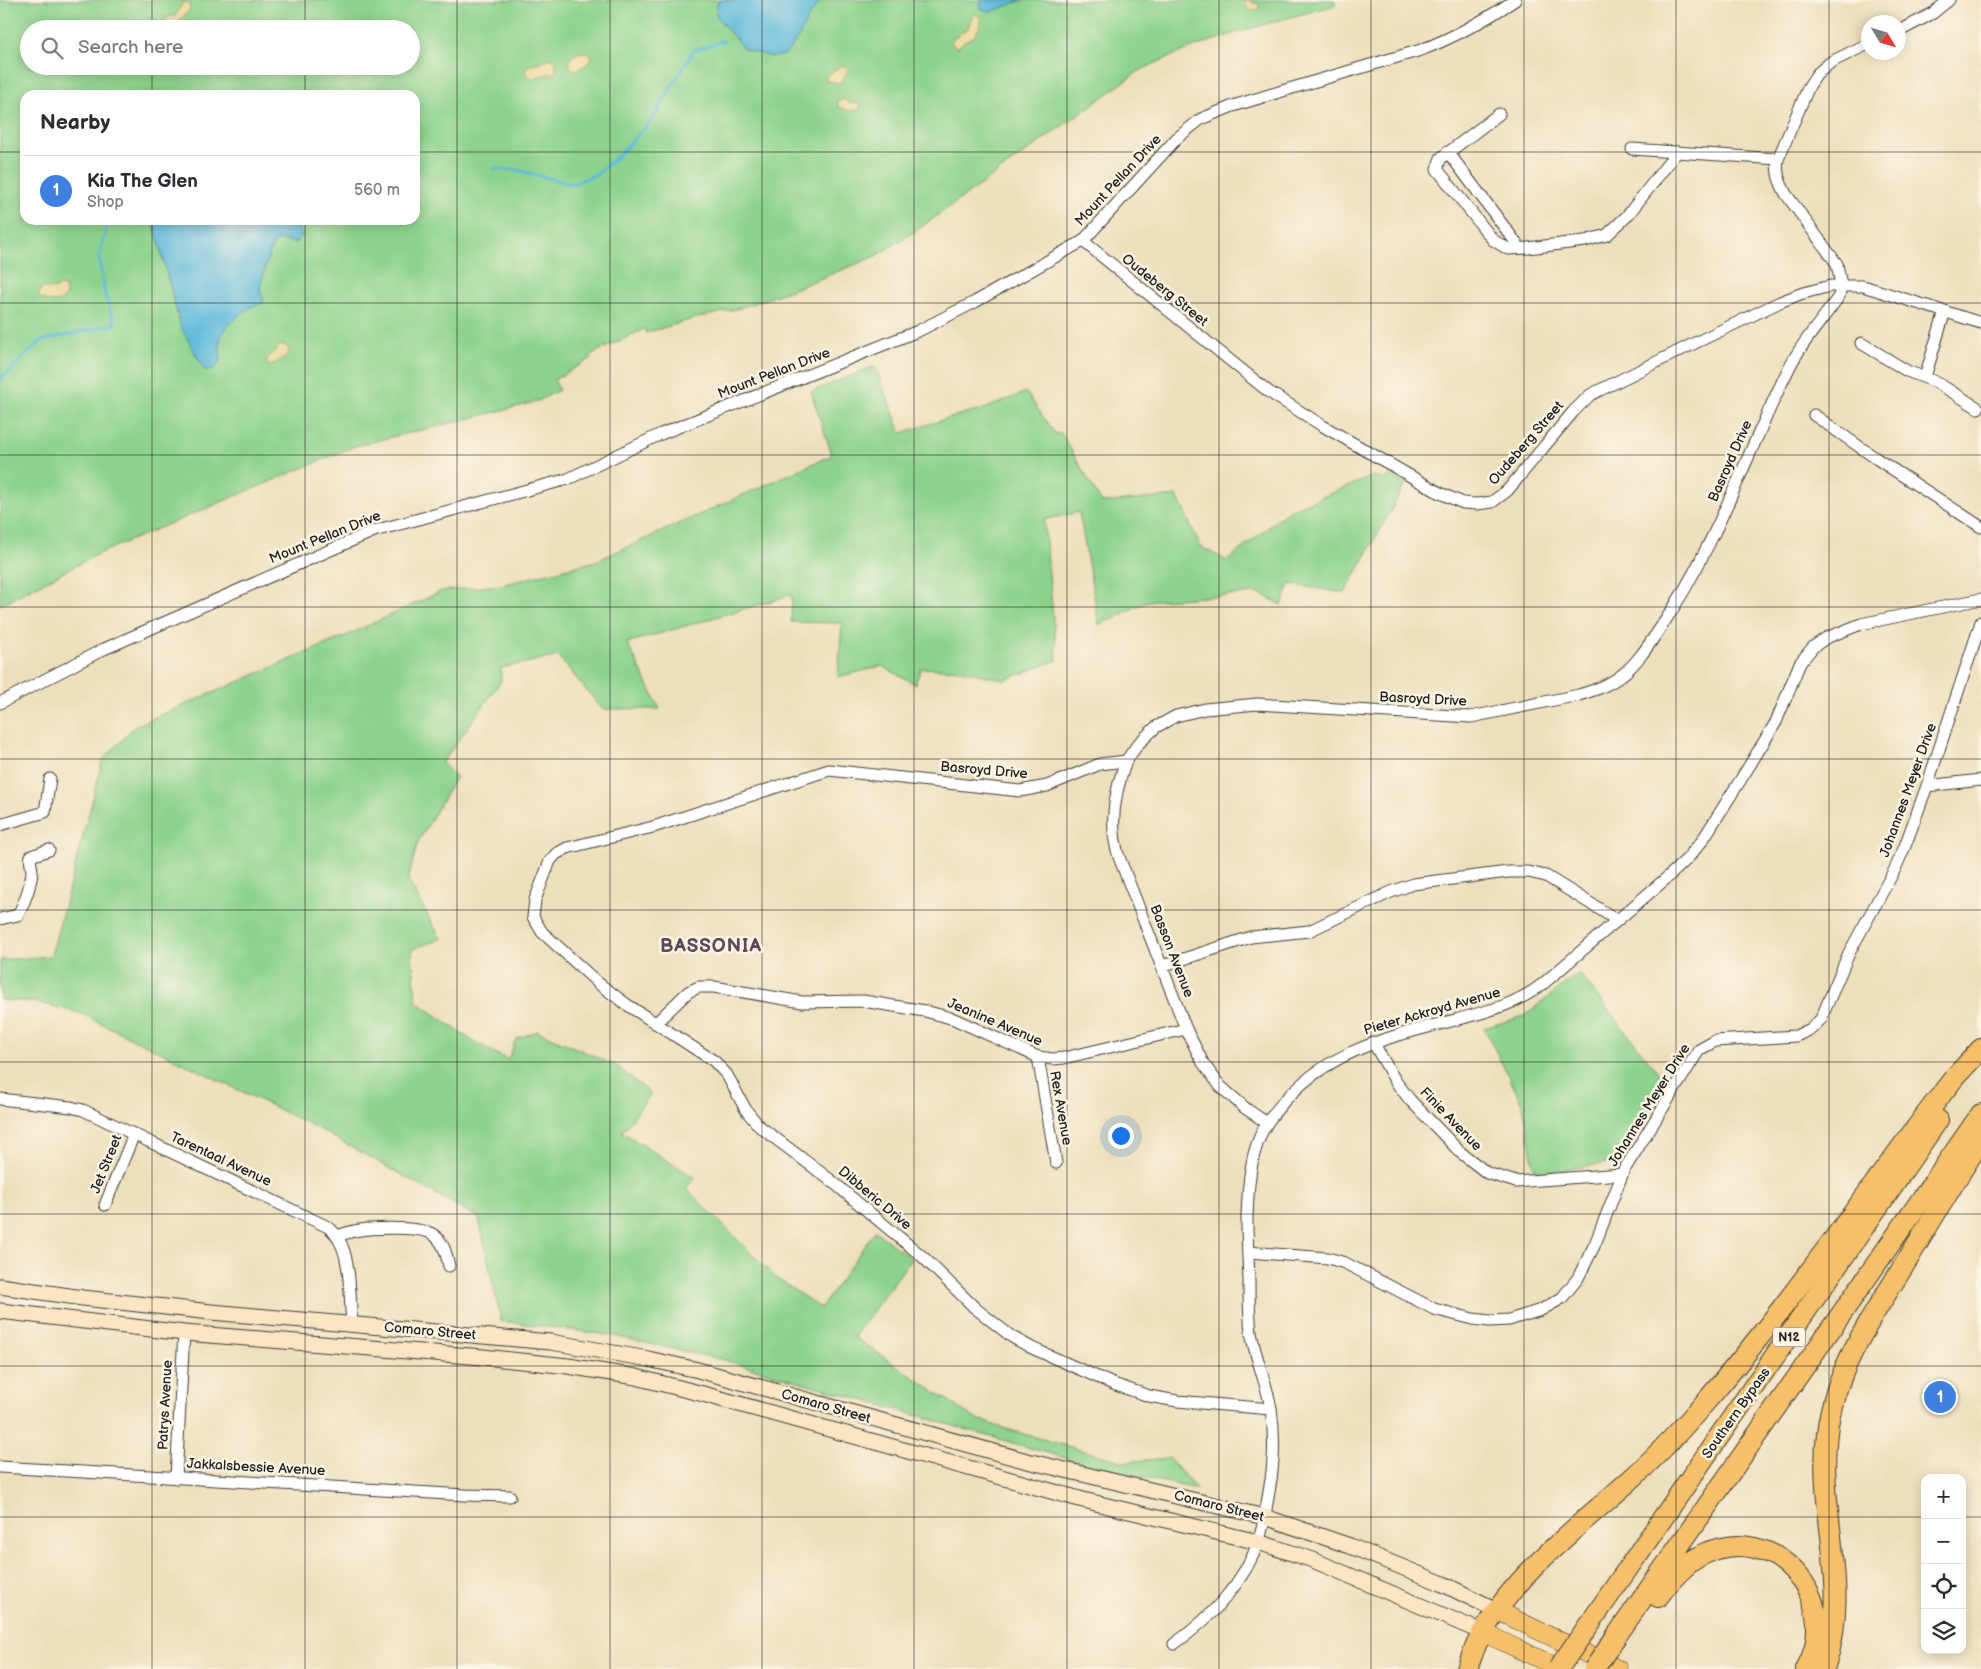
<!DOCTYPE html>
<meta charset="utf-8">
<style>
body{margin:0;font-family:"Balsamiq Sans",sans-serif;background:#f2f2f3;color:#2b2b33}
.controls{position:absolute;right:15px;bottom:15px;display:grid;overflow:hidden;border-radius:10px;box-shadow:0 2px 12px #0003}
.controls button{width:45px;height:45px;display:grid;place-items:center;padding:0;border:0;border-bottom:1px solid #e1e1e2;background:#fff;color:#2b2b33;font:25px sans-serif}
.compass{position:absolute;left:1861px;top:15px;width:45px;height:45px;border-radius:50%;background:#fff;box-shadow:0 2px 12px #0003;rotate:128deg}
.you{position:absolute;left:1120px;top:1135px;width:18px;height:18px;margin:-12px;border:4px solid #fff;border-radius:50%;background:#1a73e8;box-shadow:0 0 0 8px #1a73e833}
.badge{display:grid;place-items:center;width:32px;height:32px;border-radius:50%;background:#d1495b;color:#fff;font-size:16px;font-weight:700}
.pin{position:absolute;translate:-50% -50%;border:2px solid #fff;box-shadow:0 1px 5px #0006}
.list{margin:0;padding:0;list-style:none}
h2{display:flex;justify-content:space-between;align-items:center;height:65px;margin:0;padding:0 20px;font-size:21px}
h2 small{font-size:16px;font-weight:400;color:#7c7c81}
.list li{display:grid;grid-template-columns:32px 1fr auto;gap:15px;align-items:center;box-sizing:border-box;height:70px;padding:0 20px;border-top:1px solid #e1e1e2}
.list b{display:block;font-size:19px;white-space:nowrap}
.list p{margin:0;font-size:16px;white-space:nowrap;color:#7c7c81}
.list em{font-size:16px;font-style:normal;color:#7c7c81}
.icon{flex:none;width:28px;height:28px;fill:none;stroke:currentColor;stroke-width:2;stroke-linecap:round;stroke-linejoin:round}
.map{position:relative;flex:none;width:1981px;height:1669px;overflow:hidden}
.search{position:absolute;background:#fff;box-shadow:0 2px 12px #0003;left:20px;top:20px;width:400px;height:55px;display:flex;align-items:center;gap:12px;box-sizing:border-box;padding:0 18px;border-radius:28px;color:#7c7c81;font-size:19px}
.panel{position:absolute;background:#fff;box-shadow:0 2px 12px #0003;left:20px;top:90px;width:400px;height:135px;border-radius:15px}
.map>svg:first-child{display:block}
.green{fill:#8dd38d;stroke:#547854;fill-rule:evenodd}
.sand{fill:#eeda9e;stroke:#857b5d}
.water{fill:#5ebadc;stroke:#3d6b7c}
.lines{fill:none;stroke-linecap:round;stroke-linejoin:round}
.stream{stroke:#5ebadc;stroke-width:3}
.street-casing{stroke:#3c3934;stroke-width:13}
.secondary-casing{stroke:#3c3934;stroke-width:17}
.primary-casing{stroke:#3c3934;stroke-width:19}
.highway-casing{stroke:#3c3934;stroke-width:22}
.street{stroke:#fff;stroke-width:11}
.secondary{stroke:#fbe6c4;stroke-width:15}
.primary{stroke:#f6c06b;stroke-width:18}
.highway{stroke:#f6c06b;stroke-width:20}
.highway-bridge-casing{stroke:#3c3934;stroke-width:22;stroke-linecap:butt}
.highway-bridge{stroke:#f6c06b;stroke-width:20}
.grid{fill:none;stroke:#1c1c1c;stroke-width:1;stroke-opacity:0.55}
.labels{text-anchor:middle;dominant-baseline:central;stroke-width:5;stroke-linejoin:round;paint-order:stroke}
.shield{fill:#fcf5e5;stroke:#5f5d58;stroke-width:1}
.shield-label{font-size:12px;font-weight:bold;fill:#1c1c1c}
.street-label{font-size:14px;fill:#1c1c1c;stroke:#fcf5e5}
.district-label{font-size:19px;font-weight:bold;letter-spacing:1px;fill:#5b4859;stroke:#fcf5e5}
</style>
<div class="map">
<svg width="1981" height="1669" viewBox="0 0 1981 1669">
<rect width="100%" height="100%" fill="#fcf5e5"/>
<filter id="ink" filterUnits="userSpaceOnUse"><feTurbulence type="fractalNoise" baseFrequency=".02" numOctaves="2"/><feDisplacementMap in="SourceGraphic" scale="10" xChannelSelector="R" yChannelSelector="G"/><feConvolveMatrix kernelMatrix="1 2 1 2 8 2 1 2 1" color-interpolation-filters="sRGB"/></filter>
<filter id="wash" filterUnits="userSpaceOnUse"><feTurbulence type="fractalNoise" baseFrequency=".0096" numOctaves="4" result="noise"/><feDisplacementMap in="SourceGraphic" scale="20" xChannelSelector="R" yChannelSelector="G"/><feGaussianBlur stdDeviation="1.12" result="paint"/><feColorMatrix in="noise" values="0 0 0 0 0 0 0 0 0 0 0 0 0 0 0 0 0 1.4 0 .05"/><feComposite in="paint" operator="in"/></filter>
<g filter="url(#wash)">
<rect width="100%" height="100%" fill="#eedfbc"/>
<g class="green">
<path d="M0 0H1334L1336 5C1269 23 1201 40 1139 71L917 230 874 257 794 289 740 308 693 319 646 333 644 329 590 355 592 358 554 380 559 390 540 400 524 405 355 446 100 553 0 605ZM29 29H411V66H29ZM25 95H415V220H25Z"/>
<path d="M875 366 901 433 965 413 979 411 1026 392 1055 434 1061 433 1102 503 1177 496 1201 547 1227 561 1289 510 1374 476 1382 480 1390 476 1406 483 1345 593 1290 584 1282 605 1259 593 1148 601 1099 625 1079 512 1044 520 1057 660 1004 680 961 670 921 668 915 684 882 666 838 677 842 623 791 622 792 595 627 643 660 709H602L558 656 501 668V681L442 763 456 777 418 842 408 880 441 939 412 949 416 1001 471 1040 508 1060 516 1039 537 1031 617 1066 651 1094 622 1132 695 1178 686 1188 776 1278 821 1308 875 1231 911 1259 854 1337 974 1418 1003 1428 1124 1462 1169 1458 1196 1489 1086 1464 724 1360 610 1335 501 1321 479 1218 319 1129 80 1013 35 1002 0 1000V960L51 956 103 760 135 726 350 634 442 591 501 585 596 561 832 455 811 392Z"/>
<path d="M1579 973 1665 1081 1620 1161 1535 1174 1523 1105 1484 1028 1524 1016Z"/>
</g>
<g class="sand">
<path d="M1245 0H1251L1252 3 1259 4V9L1254 10C1249 9 1245 6 1245 0Z"/>
<path d="M183 2 190 3V9L180 20 175 29H167L165 21 167 17 175 16Z"/>
<path d="M976 14 981 18 979 28 974 37 964 41 958 48 951 43 952 39 968 28 972 17Z"/>
<path d="M587 52 591 55 592 58 585 66 575 70 571 68 569 62C572 53 579 53 587 52Z"/>
<path d="M551 58 556 62V72L533 78 527 76 525 70 528 66Z"/>
<path d="M844 65 848 70 841 83 826 81V76C832 73 839 65 844 65Z"/>
<path d="M842 99 850 103H859L860 106 859 110 849 111 839 107 837 102Z"/>
<path d="M59 286 65 287C71 305 48 305 38 296L41 288 54 289Z"/>
<path d="M281 345 286 346 289 350V354L269 367 266 360Z"/>
</g>
<g class="water">
<path d="M719 0H821L808 18 799 36 785 55 772 57 744 49 717 17 716 6Z"/>
<path d="M980 0H1023L990 12 981 9Z"/>
<path d="M153 220H294L302 235 296 243 279 240 273 244 265 267 260 290 264 302C260 305 258 304 253 306 243 311 228 324 222 335 214 349 231 360 209 371L205 370 201 364 180 325Z"/>
</g>
<g class="lines">
<g class="stream">
<path d="M494 169 517 170 572 184 597 174 619 155 652 120 694 50 723 41"/>
<path d="M0 380 41 341 115 324 105 295 99 258 108 220"/>
</g>
</g>
</g>
<g filter="url(#ink)">
<g class="lines">
<g class="street-casing">
<g id="street">
<path d="M1898 32 1933 13 1949 0"/>
<path d="M1499 114 1441 158 1437 169 1493 240 1508 249 1528 248 1585 241 1607 235 1627 216 1677 152"/>
<path d="M1632 149 1778 159"/>
<path d="M1448 152 1520 248"/>
<path d="M1083 241 1269 392 1323 426 1440 493 1463 503 1477 504 1492 502 1507 491 1573 412 1590 395 1695 343 1780 302 1800 294 1830 286H1863L1981 323"/>
<path d="M1861 343 1907 371 1936 382 1978 408"/>
<path d="M1925 377 1945 311"/>
<path d="M1814 415 1877 459 1981 527"/>
<path d="M0 703 104 649 374 531 568 479 661 434 918 331 975 302 1083 241 1177 138 1201 119 1233 106 1289 89 1421 50C1455 37 1485 20 1515 0"/>
<path d="M1126 761C1115 791 1108 825 1119 857L1186 1029 1203 1063 1220 1086 1245 1108 1267 1123"/>
<path d="M1927 786 1981 780"/>
<path d="M0 825 45 812 50 779"/>
<path d="M0 919 18 915C24 904 31 885 32 872 32 866 29 861 31 856L49 850"/>
<path d="M1162 966 1251 937 1309 931 1391 892 1413 884 1508 872H1528L1546 876 1617 920"/>
<path d="M656 1023 688 992 699 987H714L802 1002 863 1001 925 1011 954 1019 1038 1057 1053 1059 1064 1058 1186 1029"/>
<path d="M1373 1042 1396 1082 1410 1100 1460 1152 1487 1173 1516 1182 1622 1174"/>
<path d="M1038 1057 1056 1163"/>
<path d="M0 1099 71 1107 83 1110 328 1227C353 1245 349 1296 352 1324"/>
<path d="M105 1205 134 1134"/>
<path d="M337 1236C344 1234 352 1231 360 1230 374 1228 423 1226 434 1235 444 1243 446 1253 449 1266"/>
<path d="M1248 1252 1328 1258 1345 1263 1434 1309 1473 1319 1490 1321 1509 1320 1541 1310 1562 1298 1578 1278 1595 1244 1624 1170 1699 1050 1715 1041 1796 1036 1811 1029 1821 1019 1849 953 1895 869 1905 846 1927 786 1981 622"/>
<path d="M1271 1409 1177 1401 1149 1396 1113 1384 1032 1348 1012 1337 975 1308 923 1257 877 1219 833 1182 759 1126 746 1110 727 1075 714 1061 626 1004 598 983 542 932 533 917 535 900 550 861 556 854 567 848 653 827 829 770 1020 791 1047 786 1100 764 1126 761 1138 744 1156 727 1176 716 1205 709 1257 704 1471 717 1579 695C1595 690 1610 685 1623 674 1639 661 1650 643 1661 627 1716 547 1746 454 1789 368 1802 341 1823 320 1839 296L1841 285 1837 264 1786 194C1779 181 1776 173 1778 159L1809 86 1817 74 1831 62 1868 44"/>
<path d="M0 1467 465 1495 510 1496"/>
<path d="M176 1478 184 1333"/>
<path d="M1174 1644C1210 1619 1245 1582 1259 1540 1264 1524 1266 1508 1269 1492 1274 1465 1275 1436 1271 1409 1267 1383 1255 1358 1251 1332 1249 1315 1249 1296 1249 1279 1248 1258 1247 1238 1247 1217 1248 1187 1250 1149 1267 1123 1314 1054 1380 1039 1455 1020 1489 1011 1516 1005 1544 983L1669 876 1687 859 1702 841 1748 768 1776 722 1800 663 1813 647 1826 638 1861 624 1981 599"/>
</g>
</g>
<g class="secondary-casing">
<g id="secondary">
<path d="M0 1286 83 1298 211 1312 551 1342 648 1359 698 1370 1027 1461 1265 1517 1350 1546 1441 1583 1496 1610"/>
<path d="M0 1311 184 1333 483 1357 568 1366 636 1377 703 1394 1083 1500 1258 1542 1313 1560 1482 1632"/>
</g>
</g>
<g class="primary-casing">
<g id="primary">
<path d="M1496 1610 1618 1669"/>
<path d="M1482 1632 1561 1669"/>
</g>
</g>
<g class="highway-casing">
<g id="highway">
<path d="M1658 1597C1670 1581 1684 1564 1702 1555 1773 1519 1845 1599 1806 1669"/>
<path d="M1595 1616 1938 1120"/>
<path d="M1617 1635 1981 1114"/>
<path d="M1467 1669C1472 1656 1476 1642 1484 1630 1518 1572 1579 1526 1629 1481 1655 1458 1679 1432 1702 1406 1793 1302 1869 1187 1954 1078L1981 1049"/>
<path d="M1824 1669C1853 1588 1817 1514 1827 1433 1834 1368 1875 1313 1908 1259 1932 1219 1956 1179 1981 1140"/>
</g>
</g>
<use href="#street" class="street"/>
<use href="#secondary" class="secondary"/>
<use href="#primary" class="primary"/>
<use href="#highway" class="highway"/>
<g class="highway-bridge-casing">
<g id="highway-bridge">
<path d="M1558 1669 1595 1616"/>
<path d="M1594 1669 1617 1635"/>
</g>
</g>
<use href="#highway-bridge" class="highway-bridge"/>
</g>
</g>
<path class="grid" d="M152 0V29M305 0V29M457 0V1669M610 0V1669M762 0V1669M914 0V1669M1067 0V1669M1219 0V1669M1371 0V1669M1524 0V1669M1676 0V1669M1829 0V1669M152 66V95M305 66V95M0 152H25M415 152H1981M152 220V1669M305 220V1669M0 303H1981M0 455H1981M0 607H1981M0 759H1981M0 910H1981M0 1062H1981M0 1214H1981M0 1366H1981M0 1517H1925M1962 1517H1981"/>
<g class="labels">
<rect class="shield" x="1773" y="1327.5" width="32" height="19" rx="4"/>
<g class="shield-label">
<text x="1789" y="1337">N12</text>
</g>
<g class="street-label">
<text transform="translate(1118 180) rotate(-47)">Mount Pellan Drive</text>
<text transform="translate(1165 290) rotate(39)">Oudeberg Street</text>
<text transform="translate(774 373) rotate(-21)">Mount Pellan Drive</text>
<text transform="translate(1526 443) rotate(-49)">Oudeberg Street</text>
<text transform="translate(1730 461) rotate(-66)">Basroyd Drive</text>
<text transform="translate(325 537) rotate(-22)">Mount Pellan Drive</text>
<text transform="translate(1423 699) rotate(3)">Basroyd Drive</text>
<text transform="translate(984 770) rotate(5)">Basroyd Drive</text>
<text transform="translate(1908 790) rotate(-70)">Johannes Meyer Drive</text>
<text transform="translate(1172 951) rotate(69)">Basson Avenue</text>
<text transform="translate(1432 1011) rotate(-16)">Pieter Ackroyd Avenue</text>
<text transform="translate(995 1022) rotate(23)">Jeanine Avenue</text>
<text transform="translate(1649 1105) rotate(-58)">Johannes Meyer Drive</text>
<text transform="translate(1061 1108) rotate(80)">Rex Avenue</text>
<text transform="translate(1451 1119) rotate(46)">Finie Avenue</text>
<text transform="translate(221 1159) rotate(25)">Tarentaal Avenue</text>
<text transform="translate(106 1164) rotate(-68)">Jet Street</text>
<text transform="translate(875 1198) rotate(40)">Dibberic Drive</text>
<text transform="translate(430 1331) rotate(5)">Comaro Street</text>
<text transform="translate(165 1405) rotate(-87)">Patrys Avenue</text>
<text transform="translate(826 1406) rotate(16)">Comaro Street</text>
<text transform="translate(1736 1413) rotate(-55)">Southern Bypass</text>
<text transform="translate(256 1467) rotate(3)">Jakkalsbessie Avenue</text>
<text transform="translate(1219 1506) rotate(14)">Comaro Street</text>
</g>
<g class="district-label">
<text x="711" y="946">BASSONIA</text>
</g>
</g>
</svg>
<div class="controls">
<button>+</button>
<button>−</button>
<button><svg class="icon" aria-label="locate" viewBox="0 0 24 24"><circle cx="12" cy="12" r="6"/><path d="M12 2v4M12 18v4M2 12h4M18 12h4"/></svg></button>
<button><svg class="icon" aria-label="layers" viewBox="0 0 24 24"><path d="M12 4l9 5-9 5-9-5zM3 14l9 5 9-5"/></svg></button>
</div>
<svg class="compass" viewBox="-18 -18 36 36"><path d="M0-13l5 13h-10z" fill="#e53935"/><path d="M0 13l5-13h-10z" fill="#7c7c81"/></svg>
<div class="you"></div>
<div class="pin badge" style="left:1940px;top:1397px;background:#3f7fe0">1</div>
<div class="search"><svg class="icon" aria-label="search" viewBox="0 0 24 24"><circle cx="10" cy="10" r="6"/><path d="M15 15l6 6"/></svg>Search here</div>
<section class="panel">
<h2>Nearby<small></small></h2>
<ul class="list">
<li><span class="badge" style="background:#3f7fe0">1</span><div><b>Kia The Glen</b><p>Shop</p></div><em>560 m</em></li>
</ul>
</section>
</div>
